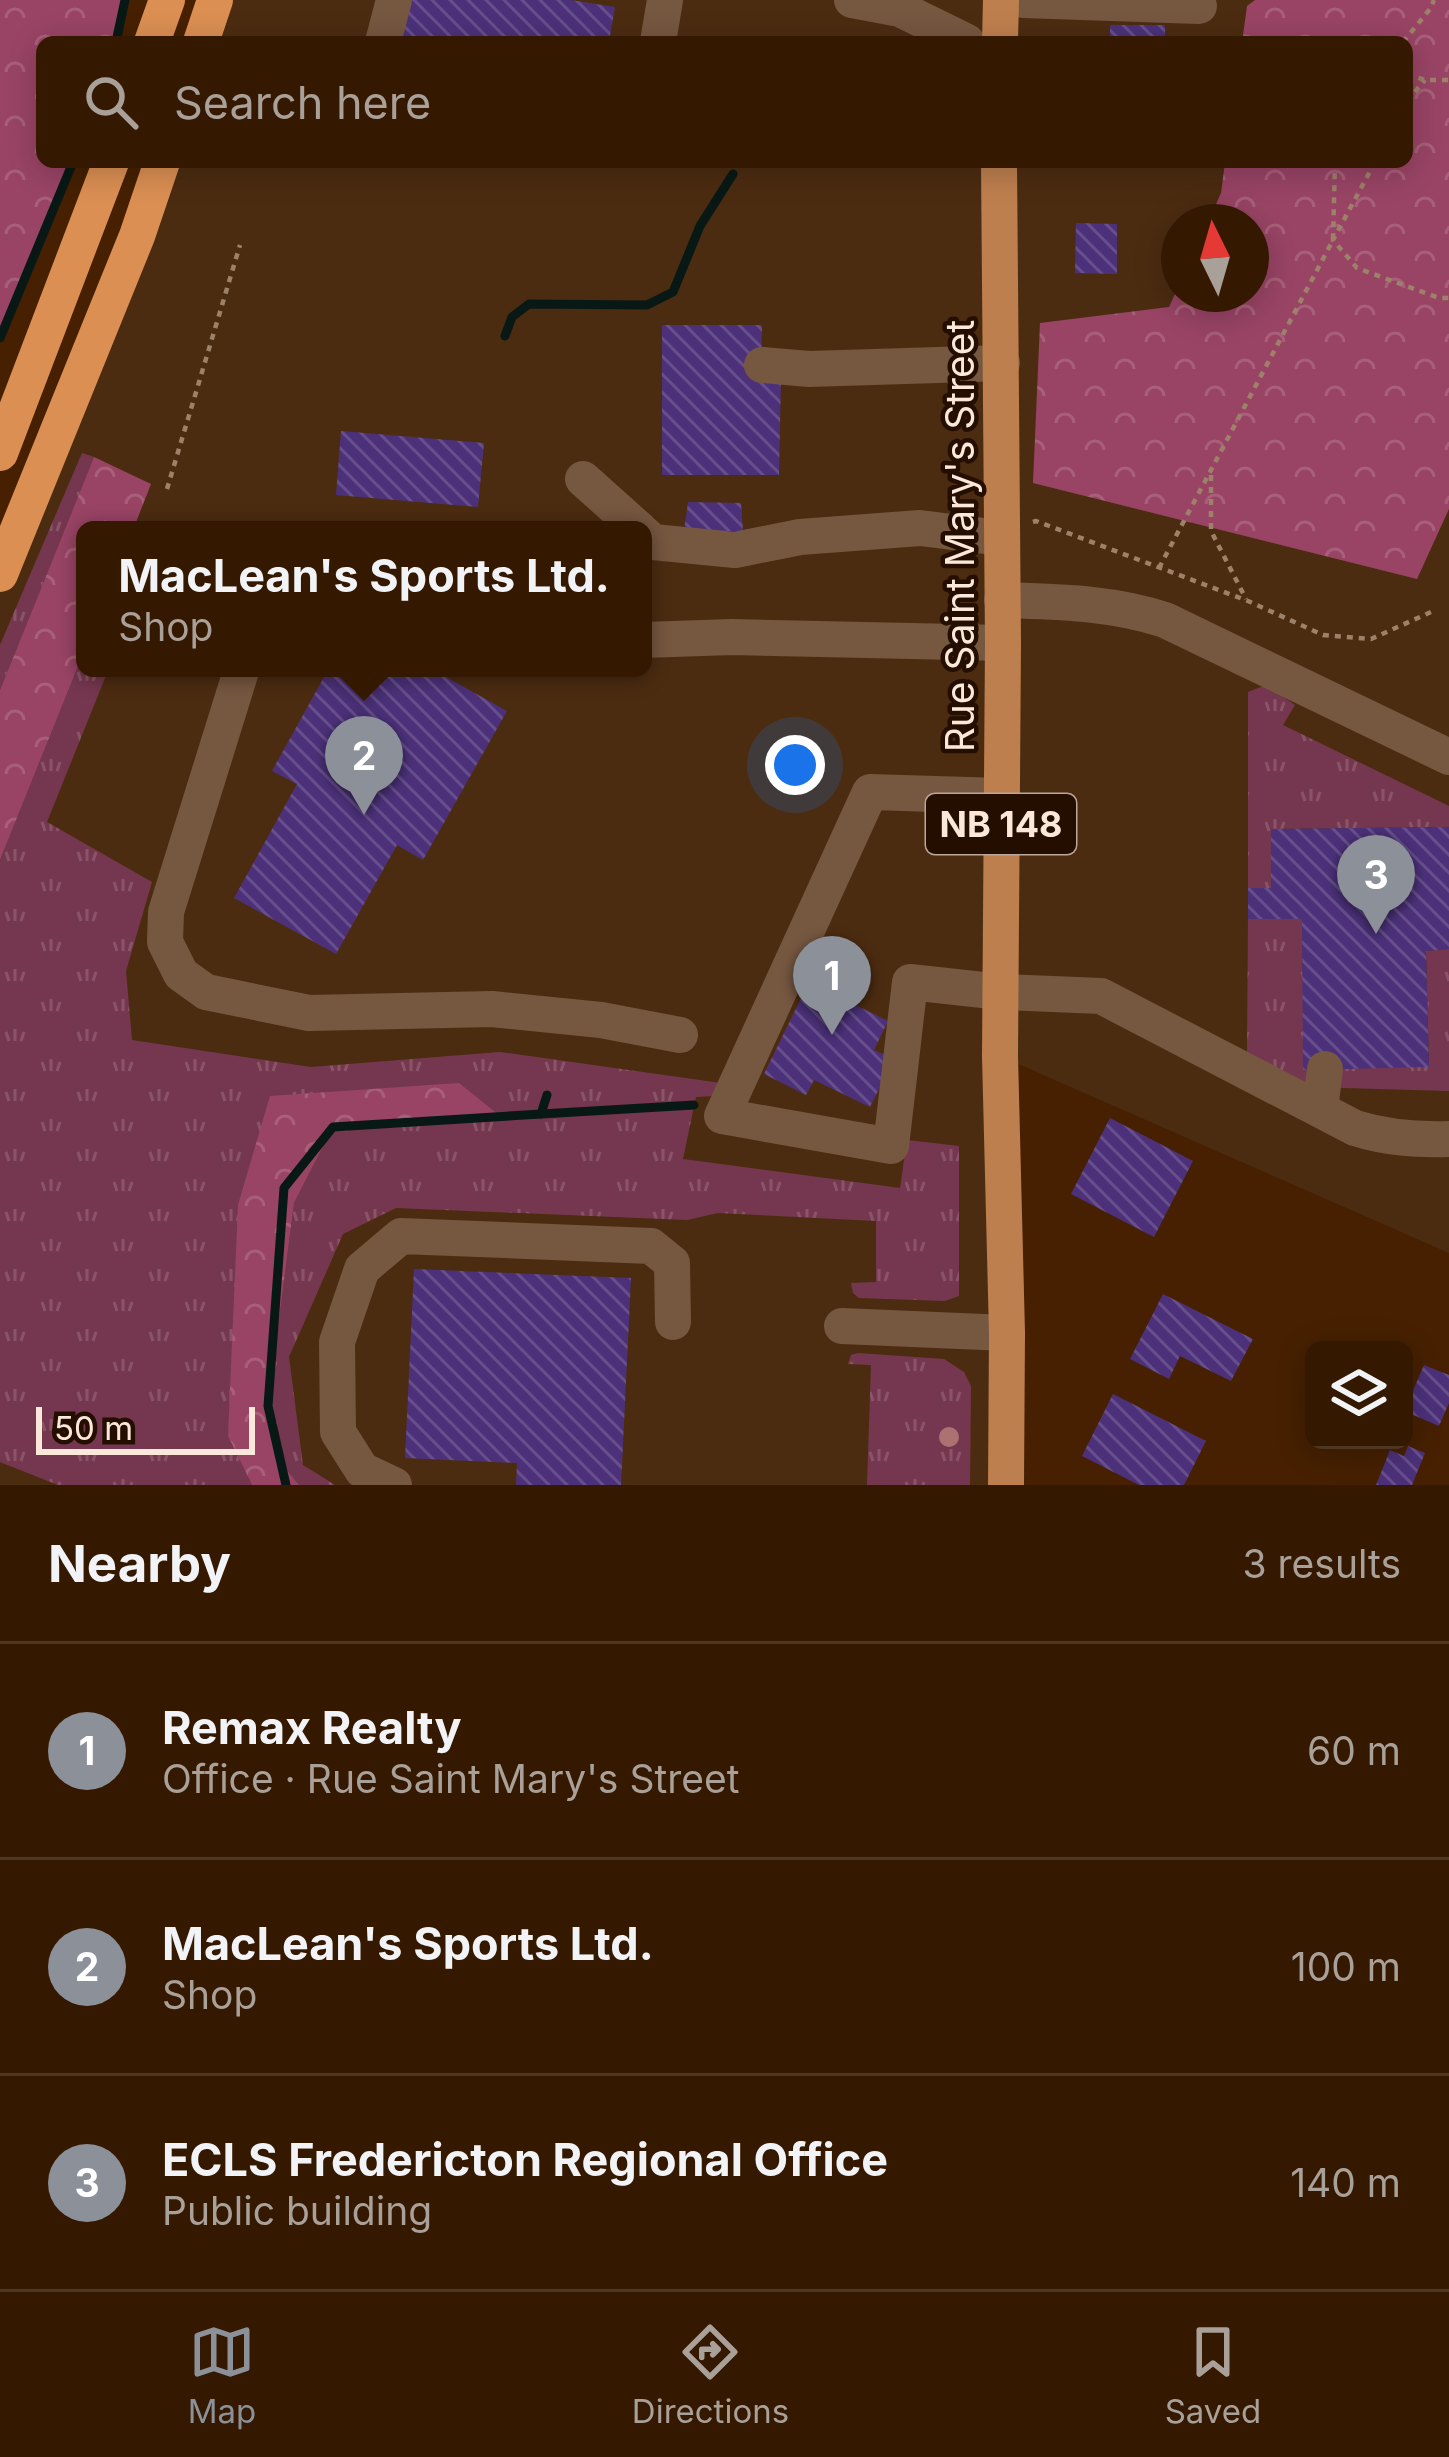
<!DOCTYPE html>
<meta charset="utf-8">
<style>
body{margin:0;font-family:Inter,sans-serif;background:#3c210a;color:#f1f3f6}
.controls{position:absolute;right:36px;bottom:36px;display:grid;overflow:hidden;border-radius:18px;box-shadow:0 6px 30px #0003}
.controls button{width:108px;height:108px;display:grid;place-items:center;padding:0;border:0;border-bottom:3px solid #4e3722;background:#341800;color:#f1f3f6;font:60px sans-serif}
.compass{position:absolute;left:1161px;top:204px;width:108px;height:108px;border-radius:50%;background:#341800;box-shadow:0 6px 30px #0003;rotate:355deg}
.scale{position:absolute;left:36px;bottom:30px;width:219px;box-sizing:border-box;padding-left:12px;border:6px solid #fbe8da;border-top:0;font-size:33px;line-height:42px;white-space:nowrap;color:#fbe8da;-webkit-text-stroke:9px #230e00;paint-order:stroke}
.you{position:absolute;left:795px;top:765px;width:42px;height:42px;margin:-30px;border:9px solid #fff;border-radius:50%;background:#1a73e8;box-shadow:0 0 0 18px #1a73e833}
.badge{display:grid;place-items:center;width:78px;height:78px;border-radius:50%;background:#8c9099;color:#fff;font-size:39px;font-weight:700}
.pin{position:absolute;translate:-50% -99px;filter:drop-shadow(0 3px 6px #0008)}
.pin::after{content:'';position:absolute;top:63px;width:42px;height:36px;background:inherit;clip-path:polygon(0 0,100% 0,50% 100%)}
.popup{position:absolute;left:76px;top:521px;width:576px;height:156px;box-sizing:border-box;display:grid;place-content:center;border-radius:18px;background:#341800;filter:drop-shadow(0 3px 9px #0005);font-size:39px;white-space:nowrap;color:#a9a099}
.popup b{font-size:45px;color:#f1f3f6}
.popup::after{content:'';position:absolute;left:50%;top:100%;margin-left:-24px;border:24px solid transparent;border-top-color:#341800}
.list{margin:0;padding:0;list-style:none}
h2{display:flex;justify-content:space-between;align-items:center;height:156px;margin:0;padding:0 48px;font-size:51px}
h2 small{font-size:39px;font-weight:400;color:#a9a099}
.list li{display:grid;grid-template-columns:78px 1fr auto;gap:36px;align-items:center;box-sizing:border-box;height:216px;padding:0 48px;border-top:3px solid #4e3722}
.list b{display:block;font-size:45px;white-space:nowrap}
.list p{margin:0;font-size:39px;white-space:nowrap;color:#a9a099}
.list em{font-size:39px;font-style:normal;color:#a9a099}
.icon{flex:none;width:66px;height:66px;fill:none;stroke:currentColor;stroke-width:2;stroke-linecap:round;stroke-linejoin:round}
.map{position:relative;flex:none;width:1449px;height:1485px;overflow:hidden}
.search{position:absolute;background:#341800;box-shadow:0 6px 30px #0003;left:36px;right:36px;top:36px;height:132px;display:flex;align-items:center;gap:30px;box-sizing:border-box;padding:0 42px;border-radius:18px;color:#a9a099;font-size:45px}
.sheet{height:804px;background:#341800}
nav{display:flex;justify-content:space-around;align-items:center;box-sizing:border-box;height:168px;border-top:3px solid #4e3722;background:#341800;font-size:33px;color:#a9a099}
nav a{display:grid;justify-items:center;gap:6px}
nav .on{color:#8c9099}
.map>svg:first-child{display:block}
.built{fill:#4c2c11;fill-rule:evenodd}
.grass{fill:url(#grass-tufts)}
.forest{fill:url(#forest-crowns)}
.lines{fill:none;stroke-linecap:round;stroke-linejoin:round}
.stream{stroke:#081915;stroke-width:9}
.building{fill:url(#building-back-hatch)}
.path{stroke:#9d8169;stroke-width:4.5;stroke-dasharray:6 6;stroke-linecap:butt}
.minor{stroke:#765740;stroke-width:36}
.major{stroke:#be7f4e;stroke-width:36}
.highway{stroke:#db8f53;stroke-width:36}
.tree{fill:#ab7271}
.labels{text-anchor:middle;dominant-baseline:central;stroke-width:9;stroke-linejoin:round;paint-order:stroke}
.shield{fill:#230e00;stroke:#baa799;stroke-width:3}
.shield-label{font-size:36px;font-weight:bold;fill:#fbe8da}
.street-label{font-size:39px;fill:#fbe8da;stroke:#230e00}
</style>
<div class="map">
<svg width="1449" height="1485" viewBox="0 0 1449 1485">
<defs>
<pattern id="grass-tufts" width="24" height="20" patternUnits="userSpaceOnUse" patternTransform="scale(3)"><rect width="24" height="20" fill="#75374f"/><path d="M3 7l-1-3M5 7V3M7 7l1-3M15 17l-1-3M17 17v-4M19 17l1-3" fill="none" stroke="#8a5468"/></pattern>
<pattern id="forest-crowns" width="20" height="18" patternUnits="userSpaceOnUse" patternTransform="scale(3)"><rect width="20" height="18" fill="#994465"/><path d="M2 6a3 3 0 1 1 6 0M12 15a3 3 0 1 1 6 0" fill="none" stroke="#a85f7a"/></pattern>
<pattern id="building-back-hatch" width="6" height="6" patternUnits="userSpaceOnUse" patternTransform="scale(3)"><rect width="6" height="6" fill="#4c317a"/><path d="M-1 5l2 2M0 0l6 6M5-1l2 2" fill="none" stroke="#674f8c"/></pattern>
</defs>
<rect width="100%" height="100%" fill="#462000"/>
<g class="built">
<path d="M215 0H1255L1247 7 1242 42H201Z"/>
<path d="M162 162H1225L1221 193 1208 222H1179V285L1169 307 1417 578 1449 509V1253L1000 1056 1006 1485H0V574ZM85 530H643V668H85Z"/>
</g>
<g class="grass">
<path d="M82 453 94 457 0 690V645Z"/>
<path d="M85 649V668H109L47 822 152 882 126 971 132 1040 311 1067 500 1052 721 1083 714 1096 696 1097 683 1159 900 1188 907 1140 959 1146V1296L945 1301 859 1298 853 1293 851 1283 876 1282V1221L718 1213 687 1220 396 1208 343 1234 289 1357 303 1465 335 1485H299L281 1463 268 1406 294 1203 333 1127 498 1116 271 1096 228 1436 252 1485H58L0 1462V860Z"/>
<path d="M1266 685 1295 705 1283 725 1449 806V832L1448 827 1271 829V888H1248V692Z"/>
<path d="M1248 919H1302L1304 1070 1429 1066 1426 951 1449 949V1091L1308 1087 1247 1052Z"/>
<path d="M858 1353 944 1359 964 1372 971 1386 970 1485H867L871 1365 848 1364 851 1355Z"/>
</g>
<g class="forest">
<path d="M0 0H125L116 42H42V162H73L0 338Z"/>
<path d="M1255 0H1449V509L1417 579 1033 483 1040 323 1169 307 1179 285V294H1251V222H1208L1221 193 1225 162H1407V42H1242L1247 6Z"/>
<path d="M94 457 151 484 133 530H85V649L0 860V690Z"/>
<path d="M459 1083 500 1116 333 1127 294 1203 268 1406 281 1463 299 1485H252L228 1436 238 1205 270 1096Z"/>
</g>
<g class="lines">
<g class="stream">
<path d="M116 42 125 0"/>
<path d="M505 336 512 317 529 304 647 305 673 292 700 226 733 174"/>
<path d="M0 338 73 162"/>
<path d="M541 1114 694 1105"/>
<path d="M286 1485 268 1406 284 1188 333 1127 541 1114 547 1095"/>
</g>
</g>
<g class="building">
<path d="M408 0H571L615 7 609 42H401Z"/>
<rect x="1110" y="25" width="55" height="17"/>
<path d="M1076 223 1117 224V274L1075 273Z"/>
<path d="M662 325H762L761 376H781L779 475H662Z"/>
<path d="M341 431 484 443 478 507 336 495Z"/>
<path d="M688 502 741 503 743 531H684Z"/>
<path d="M329 668H430L507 711 423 860 397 845 336 954 234 898 297 784 272 771Z"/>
<path d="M1449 827V949L1426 951 1429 1067 1303 1070 1302 919H1248V888H1271V829Z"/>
<path d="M809 982 888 1021 874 1050 894 1059 870 1107 814 1080 806 1095 764 1074Z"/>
<path d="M1110 1118 1193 1161 1154 1237 1071 1194Z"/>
<path d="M414 1269 631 1278 621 1485H516L517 1463 405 1458Z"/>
<path d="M1163 1294 1253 1339 1231 1381 1180 1356 1169 1379 1130 1359Z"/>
<path d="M1424 1365 1449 1375V1403L1439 1426 1404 1411Z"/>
<path d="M1113 1394 1206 1441 1184 1485H1139L1082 1456Z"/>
<path d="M1408 1446 1425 1453 1412 1485H1376L1390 1450 1404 1456Z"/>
</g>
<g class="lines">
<g class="path">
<path d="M1403 42 1430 9 1434 0"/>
<path d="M1407 74 1425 80H1449"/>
<path d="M1407 101 1425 80"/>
<path d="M1375 162 1333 240 1357 268 1439 298H1449"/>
<path d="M1110 163V162"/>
<path d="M1211 475V531L1246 599"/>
<path d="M167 489 240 245"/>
<path d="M1033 522 1036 521 1248 601 1323 635 1371 639 1431 612"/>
<path d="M1159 568 1333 240 1335 162"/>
</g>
<g class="minor">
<path d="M852 0 900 9 967 42"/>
<path d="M1023 0 1199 6"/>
<path d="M383 42 394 0"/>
<path d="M658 42 665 0"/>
<path d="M762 365 809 369 1002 363"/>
<path d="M583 479 640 530"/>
<path d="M643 533 653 542 735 550 800 537 920 528 1001 538"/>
<path d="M1002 600C1058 602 1111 602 1165 620L1449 757"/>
<path d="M643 640 732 637 1003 643"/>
<path d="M242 668 166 912 165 942 181 974 206 992 309 1013 492 1009 601 1020 680 1035"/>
<path d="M1001 796 870 792 722 1116 891 1146 910 982 1001 992 1101 996 1355 1128C1387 1138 1416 1140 1449 1139"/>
<path d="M1320 1109 1325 1069"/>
<path d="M842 1326 1007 1333"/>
<path d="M394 1485 362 1470 338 1432 337 1342 362 1269 401 1236 651 1246 672 1263 673 1322"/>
</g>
<g class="major">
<path d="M1000 42 1001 0"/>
<path d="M999 162 1003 643 1000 1056 1007 1333 1006 1485"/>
</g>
<g class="highway">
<path d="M152 42 167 0"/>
<path d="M201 42 215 0"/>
<path d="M0 453 111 162"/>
<path d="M0 574 137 236 162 162"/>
</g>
</g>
<circle class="tree" cx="949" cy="1437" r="10"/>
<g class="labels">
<rect class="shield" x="926" y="794" width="150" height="60" rx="9"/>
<g class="shield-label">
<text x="1001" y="824">NB 148</text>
</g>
<g class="street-label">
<text transform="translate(959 536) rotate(-90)">Rue Saint Mary's Street</text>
</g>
</g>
</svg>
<div class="controls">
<button><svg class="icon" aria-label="layers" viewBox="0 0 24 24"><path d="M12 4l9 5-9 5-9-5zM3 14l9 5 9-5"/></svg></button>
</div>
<svg class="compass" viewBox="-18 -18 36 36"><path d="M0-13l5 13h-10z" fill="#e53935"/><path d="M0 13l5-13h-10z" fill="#a9a099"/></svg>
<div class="scale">50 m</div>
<div class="you"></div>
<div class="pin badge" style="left:832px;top:1035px">1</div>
<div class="pin badge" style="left:364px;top:815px">2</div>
<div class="popup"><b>MacLean's Sports Ltd.</b>Shop</div>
<div class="pin badge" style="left:1376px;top:934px">3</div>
<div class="search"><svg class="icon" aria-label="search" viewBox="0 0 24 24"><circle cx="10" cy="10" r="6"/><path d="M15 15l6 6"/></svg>Search here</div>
</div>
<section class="sheet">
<h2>Nearby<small>3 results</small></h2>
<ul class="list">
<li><span class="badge">1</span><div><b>Remax Realty</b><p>Office · Rue Saint Mary's Street</p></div><em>60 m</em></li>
<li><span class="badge">2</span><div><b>MacLean's Sports Ltd.</b><p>Shop</p></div><em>100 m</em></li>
<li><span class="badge">3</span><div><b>ECLS Fredericton Regional Office</b><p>Public building</p></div><em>140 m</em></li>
</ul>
</section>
<nav>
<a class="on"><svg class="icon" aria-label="map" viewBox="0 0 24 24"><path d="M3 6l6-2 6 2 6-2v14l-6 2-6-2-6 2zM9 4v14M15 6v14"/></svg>Map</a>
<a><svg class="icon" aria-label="directions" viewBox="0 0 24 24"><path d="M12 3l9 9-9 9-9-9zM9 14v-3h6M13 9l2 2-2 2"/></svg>Directions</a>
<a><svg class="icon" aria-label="saved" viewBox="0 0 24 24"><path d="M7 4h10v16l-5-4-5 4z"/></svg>Saved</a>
</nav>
